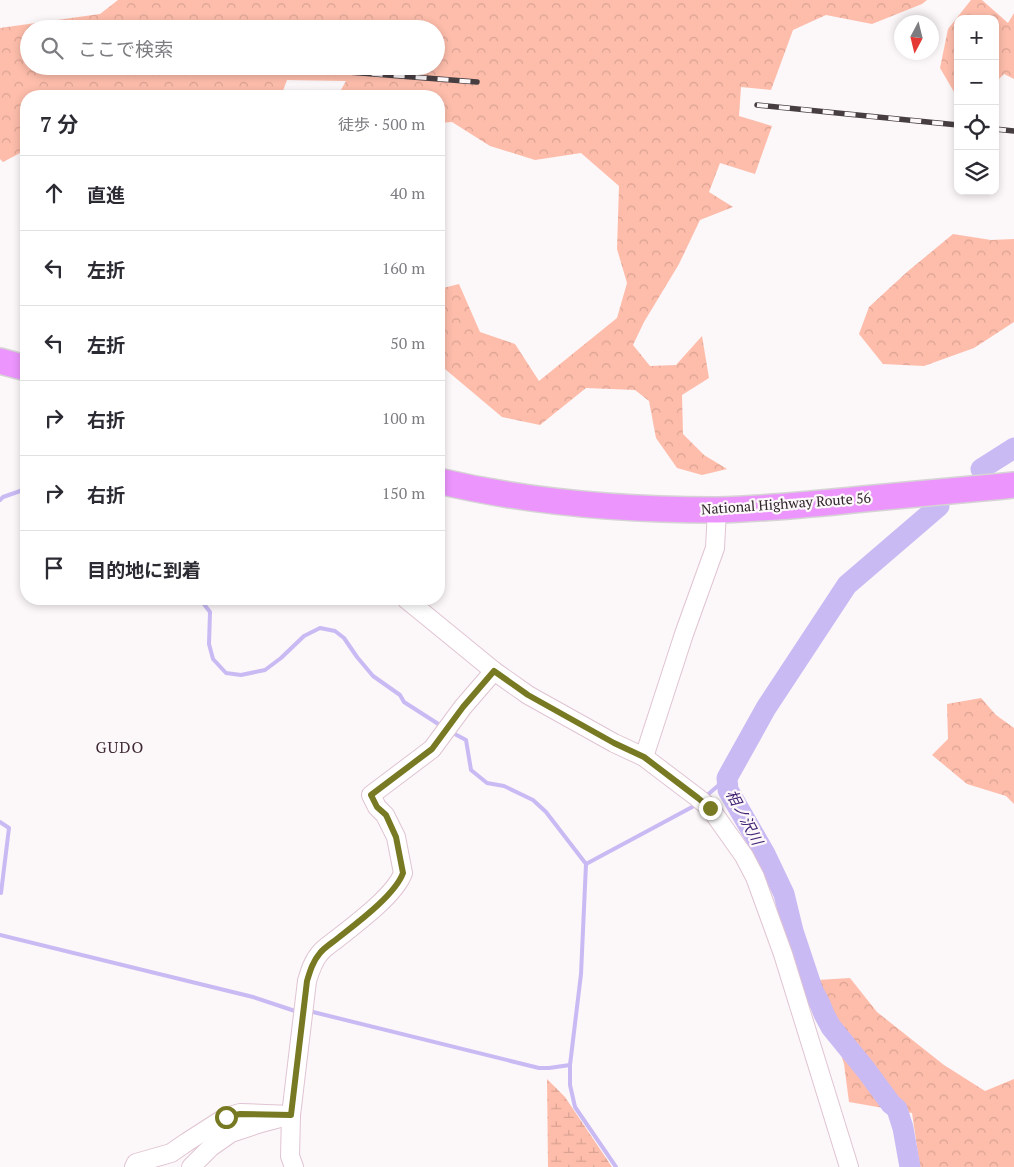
<!DOCTYPE html>
<html lang="ja">
<meta charset="utf-8">
<style>
body{margin:0;font-family:"PT Serif","Noto Sans JP",serif;background:#f7f7f7;color:#2b2b33}
.controls{position:absolute;right:15px;top:15px;display:grid;overflow:hidden;border-radius:10px;box-shadow:0 2px 8px #0003}
.controls button{width:45px;height:45px;display:grid;place-items:center;padding:0;border:0;border-bottom:1px solid #e1e1e2;background:#fff;color:#2b2b33;font:25px sans-serif}
.compass{position:absolute;left:894px;top:15px;width:45px;height:45px;border-radius:50%;background:#fff;box-shadow:0 2px 8px #0003;rotate:187deg}
.stop{position:absolute;width:15px;height:15px;margin:-11px;border:4px solid #787a23;border-radius:50%;background:#fff}
.stop.end{background:#787a23;border-color:#fff;box-shadow:0 1px 5px #0008}
.list{margin:0;padding:0;list-style:none}
h2{display:flex;justify-content:space-between;align-items:center;height:65px;margin:0;padding:0 20px;font-size:21px}
h2 small{font-size:16px;font-weight:400;color:#7c7c81}
.list li{display:grid;grid-template-columns:32px 1fr auto;gap:15px;align-items:center;box-sizing:border-box;height:75px;padding:0 20px;border-top:1px solid #e1e1e2}
.list b{display:block;font-size:19px;white-space:nowrap}
.list em{font-size:16px;font-style:normal;color:#7c7c81}
.icon{flex:none;width:28px;height:28px;fill:none;stroke:currentColor;stroke-width:2;stroke-linecap:round;stroke-linejoin:round}
.map{position:relative;flex:none;width:1014px;height:1167px;overflow:hidden}
.search{position:absolute;background:#fff;box-shadow:0 2px 8px #0003;left:20px;top:20px;width:425px;height:55px;display:flex;align-items:center;gap:12px;box-sizing:border-box;padding:0 18px;border-radius:28px;color:#7c7c81;font-size:19px}
.panel{position:absolute;background:#fff;box-shadow:0 2px 8px #0003;left:20px;top:90px;width:425px;height:515px;border-radius:20px}
.map>svg:first-child{display:block}
.forest{fill:url(#forest-crowns);fill-rule:evenodd}
.wetland{fill:url(#wetland-marsh)}
.lines{fill:none;stroke-linecap:round;stroke-linejoin:round}
.stream{stroke:#c9baf4;stroke-width:4}
.river{stroke:#c9baf4;stroke-width:21}
.minor-casing{stroke:#e0c4d2;stroke-width:20}
.highway-casing{stroke:#d5d3d4;stroke-width:28}
.minor{stroke:#fff;stroke-width:18}
.highway{stroke:#ec95fd;stroke-width:25}
.rail-casing{stroke:#473e42;stroke-width:5.5}
.rail{stroke:#fcf7f9;stroke-width:4;stroke-dasharray:11;stroke-linecap:butt}
.route{stroke:#787a23;stroke-width:6}
.labels{text-anchor:middle;dominant-baseline:central;stroke-width:4.5;stroke-linejoin:round;paint-order:stroke}
.street-label{font-size:14px;fill:#2e2429;stroke:#fcf7f9}
.water-label{font-size:15px;font-style:italic;fill:#442677;stroke:#fcf7f9}
.quarter-label{font-size:16px;letter-spacing:1px;fill:#3f2a35;stroke:#fcf7f9}
</style>
<div class="map">
<svg width="1014" height="1167" viewBox="0 0 1014 1167">
<defs>
<pattern id="forest-crowns" width="20" height="18" patternUnits="userSpaceOnUse" patternTransform="scale(1.25)"><rect width="20" height="18" fill="#febdab"/><path d="M2 6a3 3 0 1 1 6 0M12 15a3 3 0 1 1 6 0" fill="none" stroke="#daa293"/></pattern>
<pattern id="wetland-marsh" width="20" height="14" patternUnits="userSpaceOnUse" patternTransform="scale(1.25)"><rect width="20" height="14" fill="#febdab"/><path d="M1 5h8M5 5V1M11 12h8M15 12V8" fill="none" stroke="#daa293"/></pattern>
</defs>
<rect width="100%" height="100%" fill="#fcf7f9"/>
<g class="forest">
<path d="M118 0H927L922 4 872 24 826 15 793 30 771 90 741 87 739 116 772 126 755 174 720 163 709 192 733 207 700 220 679 264 644 322 633 345 650 366 676 365 702 336 709 378 682 395 683 434 704 455 727 469 702 475 677 468 656 438 649 401 635 390 586 388 540 425 502 417 439 364V289L459 284 480 332 515 344 539 381 617 318 627 283 617 249 619 186 581 153 535 160 490 146 452 122 439 123V96H340L338 95 346 81 287 80 281 96H26V150L3 162 0 159V28L100 14ZM29 29H436V66H29Z"/>
<path d="M971 0H982L1008 23 1014 13V79L1004 74 995 83V19H958L957 97 940 68 948 29Z"/>
<path d="M953 234 991 240 1014 239V322L974 348 924 366 883 364 859 334 869 307 907 272Z"/>
<path d="M981 698 996 715 1014 728V804L1006 796 967 784 932 755 948 739 947 704Z"/>
<path d="M850 978 877 1012 944 1065 985 1091 1014 1079V1167H920L912 1113 849 1102 844 1064 818 980Z"/>
</g>
<path class="wetland" d="M547 1079 565 1097 612 1167H548Z"/>
<g class="lines">
<g class="stream">
<path d="M0 500 3 497 26 489"/>
<path d="M200 599 210 612 209 644 213 659 226 673 241 675 265 670 281 658 304 636 320 628 335 631 344 638 357 657 373 676 400 695 404 702 443 727"/>
<path d="M451 732 466 740 471 770 487 783 504 786 533 800 546 812 586 864 581 974 570 1065V1085L575 1107 616 1167"/>
<path d="M705 797 727 778"/>
<path d="M0 822 9 828 1 893"/>
<path d="M586 864 694 806 698 803"/>
<path d="M0 935 253 997 295 1011H300"/>
<path d="M309 1011 539 1068H549L570 1065"/>
</g>
<g class="river">
<path d="M981 469 1014 448"/>
<path d="M910 1167 903 1128 897 1109 891 1104 866 1070 831 1027 824 1014 820 1004 813 991 793 931 784 894 765 854 728 790 727 778 766 708 847 585 939 506"/>
</g>
<g class="minor-casing">
<g id="minor">
<path d="M406 599 494 671 528 695 614 743 644 757 698 798 710 808 744 856 755 877 783 954 849 1167"/>
<path d="M644 757 684 634 715 548 717 510"/>
<path d="M134 1167 136 1163 171 1153 187 1142 226 1117 240 1113 291 1115 307 981C310 971 313 961 320 953 325 947 332 943 338 938 357 923 395 895 403 873L396 837 385 815 377 807 371 795 432 749 463 707 494 671"/>
<path d="M191 1167 211 1147 231 1133 261 1123 291 1115 290 1156 294 1167"/>
</g>
</g>
<g class="highway-casing">
<g id="highway">
<path d="M0 361 26 368"/>
<path d="M439 481C527 502 626 510 716 510 766 509 815 504 863 499 914 494 964 490 1014 485"/>
</g>
</g>
<use href="#minor" class="minor"/>
<use href="#highway" class="highway"/>
<g class="rail-casing">
<g id="rail">
<path d="M284 67 477 82"/>
<path d="M757 105 958 125"/>
<path d="M995 129 1014 131"/>
</g>
</g>
<use href="#rail" class="rail"/>
</g>
<g class="lines">
<path class="route" d="M226 1117 240 1114 291 1115 307 981C310 971 313 961 320 953 325 947 332 943 338 938 357 923 395 895 403 873L396 837 386 815 377 807 371 795 432 749 463 707 494 671 528 695 614 743 644 757 698 798 710 808"/>
</g>
<g class="labels">
<g class="street-label">
<text transform="translate(786 503) rotate(-4)">National Highway Route 56</text>
</g>
<g class="water-label">
<text transform="translate(745 817) rotate(62)">相ノ沢川</text>
</g>
<g class="quarter-label">
<text x="120" y="747">GUDO</text>
</g>
</g>
</svg>
<div class="controls">
<button>+</button>
<button>−</button>
<button><svg class="icon" aria-label="locate" viewBox="0 0 24 24"><circle cx="12" cy="12" r="6"/><path d="M12 2v4M12 18v4M2 12h4M18 12h4"/></svg></button>
<button><svg class="icon" aria-label="layers" viewBox="0 0 24 24"><path d="M12 4l9 5-9 5-9-5zM3 14l9 5 9-5"/></svg></button>
</div>
<svg class="compass" viewBox="-18 -18 36 36"><path d="M0-13l5 13h-10z" fill="#e53935"/><path d="M0 13l5-13h-10z" fill="#7c7c81"/></svg>
<div class="stop" style="left:226px;top:1117px"></div>
<div class="stop end" style="left:710px;top:808px"></div>
<div class="search"><svg class="icon" aria-label="search" viewBox="0 0 24 24"><circle cx="10" cy="10" r="6"/><path d="M15 15l6 6"/></svg>ここで検索</div>
<section class="panel">
<h2>7 分<small>徒歩 · 500 m</small></h2>
<ul class="list">
<li><svg class="icon" aria-label="ahead" viewBox="0 0 24 24"><path d="M12 20V5M6 11l6-6 6 6"/></svg><div><b>直進</b></div><em>40 m</em></li>
<li><svg class="icon" aria-label="left" viewBox="0 0 24 24"><path d="M17 20v-9H6M10 6l-5 5 5 5"/></svg><div><b>左折</b></div><em>160 m</em></li>
<li><svg class="icon" aria-label="left" viewBox="0 0 24 24"><path d="M17 20v-9H6M10 6l-5 5 5 5"/></svg><div><b>左折</b></div><em>50 m</em></li>
<li><svg class="icon" aria-label="right" viewBox="0 0 24 24"><path d="M7 20v-9h11M14 6l5 5-5 5"/></svg><div><b>右折</b></div><em>100 m</em></li>
<li><svg class="icon" aria-label="right" viewBox="0 0 24 24"><path d="M7 20v-9h11M14 6l5 5-5 5"/></svg><div><b>右折</b></div><em>150 m</em></li>
<li><svg class="icon" aria-label="arrive" viewBox="0 0 24 24"><path d="M6 21V4h12l-3 4 3 4H6"/></svg><div><b>目的地に到着</b></div></li>
</ul>
</section>
</div>
